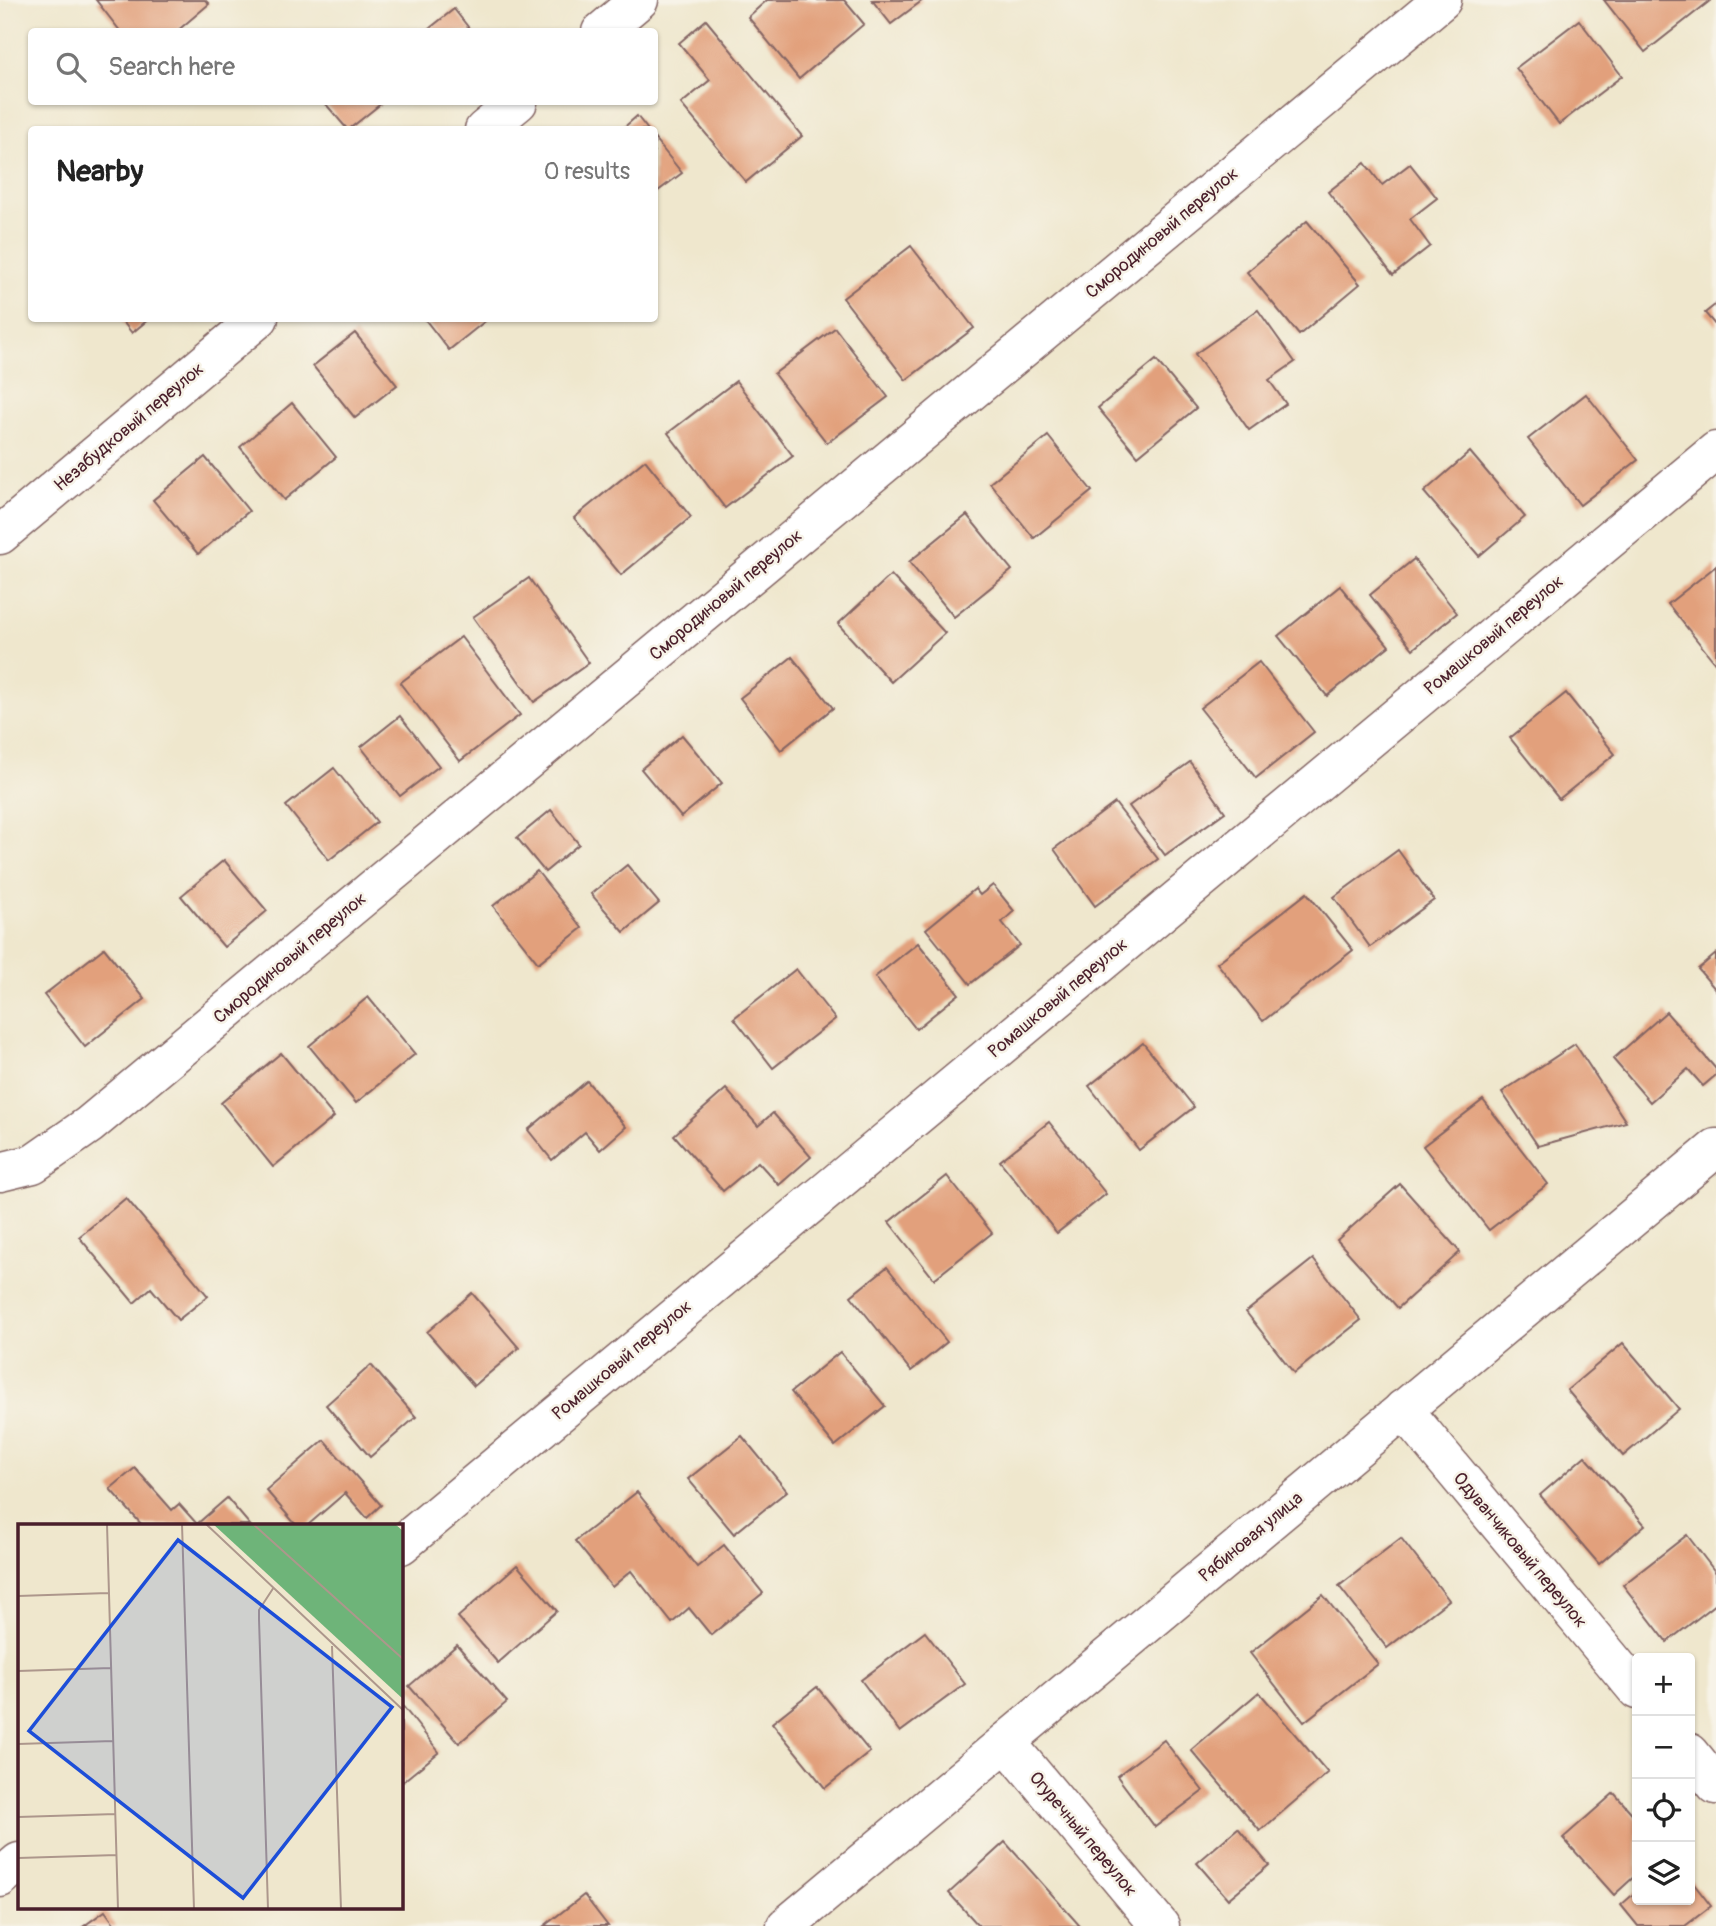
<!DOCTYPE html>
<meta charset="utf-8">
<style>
body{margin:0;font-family:Pangolin,sans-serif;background:#f6f6f6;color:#222}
.controls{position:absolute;right:21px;bottom:21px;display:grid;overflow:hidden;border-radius:7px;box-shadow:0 2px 5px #0004}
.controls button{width:63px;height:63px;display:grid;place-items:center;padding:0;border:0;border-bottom:2px solid #e0e0e0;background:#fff;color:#222;font:35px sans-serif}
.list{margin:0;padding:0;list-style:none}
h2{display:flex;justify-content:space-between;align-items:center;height:91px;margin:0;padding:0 28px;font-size:30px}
h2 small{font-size:23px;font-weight:400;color:#767676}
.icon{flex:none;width:38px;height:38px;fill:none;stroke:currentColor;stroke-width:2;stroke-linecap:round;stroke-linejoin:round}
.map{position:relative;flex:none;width:1716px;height:1926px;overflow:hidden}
.search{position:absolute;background:#fff;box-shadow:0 2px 5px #0004;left:28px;top:28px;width:630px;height:77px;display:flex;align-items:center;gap:18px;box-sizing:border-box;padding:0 24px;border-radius:7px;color:#767676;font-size:26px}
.panel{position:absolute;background:#fff;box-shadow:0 2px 5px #0004;left:28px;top:126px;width:630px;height:196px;border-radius:7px}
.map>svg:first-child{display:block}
.building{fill:#e2a07b}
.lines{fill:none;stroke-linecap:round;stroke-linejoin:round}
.minor-casing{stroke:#846564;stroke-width:41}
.minor{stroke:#fff;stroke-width:38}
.labels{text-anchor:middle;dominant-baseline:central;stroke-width:5;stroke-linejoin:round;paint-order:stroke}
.street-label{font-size:18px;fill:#4a1f2b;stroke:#f7f3e8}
.inset-road{fill:none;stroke:#ad978c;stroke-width:2}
.view{fill:#1d4ed8;fill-opacity:0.15;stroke:#1d4ed8;stroke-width:3.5}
.inset-edge{fill:none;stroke:#4a1f2b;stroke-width:3.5}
</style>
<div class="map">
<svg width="1716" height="1926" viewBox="0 0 1716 1926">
<rect width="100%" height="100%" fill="#f7f3e8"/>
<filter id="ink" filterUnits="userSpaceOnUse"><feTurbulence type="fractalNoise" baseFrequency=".0143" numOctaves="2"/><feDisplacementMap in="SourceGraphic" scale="14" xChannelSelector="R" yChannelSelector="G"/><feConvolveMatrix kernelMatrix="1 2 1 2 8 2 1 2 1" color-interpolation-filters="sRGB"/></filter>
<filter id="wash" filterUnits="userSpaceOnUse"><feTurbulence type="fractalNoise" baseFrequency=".00686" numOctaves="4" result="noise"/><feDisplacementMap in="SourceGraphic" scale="28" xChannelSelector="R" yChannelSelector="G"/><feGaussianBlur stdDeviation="1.57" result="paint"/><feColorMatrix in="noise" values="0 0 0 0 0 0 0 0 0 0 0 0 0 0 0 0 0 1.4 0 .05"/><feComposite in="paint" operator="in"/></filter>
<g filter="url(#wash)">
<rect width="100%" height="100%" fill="#efe7cd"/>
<g id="blocks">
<g class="building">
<path d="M96 0H205L209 4 176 32H121Z"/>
<path d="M767 0H844L864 24 799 79 748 17Z"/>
<path d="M872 0H923L891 24Z"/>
<path d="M1604 0H1711L1645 52Z"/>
<path d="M454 9 472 32H425Z"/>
<path d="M706 20 802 136 746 182 681 104 710 80 679 43Z"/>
<path d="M1579 20 1622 76 1559 124 1516 68Z"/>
<path d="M324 102H383L348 130Z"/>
<path d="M637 116 648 130H621Z"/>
<path d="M654 138 682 173 654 194Z"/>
<path d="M1365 163 1382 185 1410 164 1437 198 1410 219 1430 246 1393 275 1328 192Z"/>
<path d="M1307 221 1360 284 1299 335 1247 272Z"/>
<path d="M911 246 974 328 906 380 843 298Z"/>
<path d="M1716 304V326L1705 313Z"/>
<path d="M1258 310 1295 362 1269 380 1286 404 1249 430 1195 354Z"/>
<path d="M120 318H150L132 333Z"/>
<path d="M424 318H489L449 350Z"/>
<path d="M835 328 888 397 827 443 774 374Z"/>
<path d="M355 333 397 385 355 418 313 366Z"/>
<path d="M1156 360 1196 408 1138 456 1098 408Z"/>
<path d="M736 381 793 456 725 508 668 433Z"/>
<path d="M1586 394 1638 460 1580 505 1528 439Z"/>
<path d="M292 403 336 457 284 500 240 447Z"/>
<path d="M1048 436 1092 491 1034 538 990 483Z"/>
<path d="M1470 452 1525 517 1479 556 1424 492Z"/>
<path d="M205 457 249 511 198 554 153 500Z"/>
<path d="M645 460 691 517 621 575 574 518Z"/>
<path d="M967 515 1012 570 954 617 909 562Z"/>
<path d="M1414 559 1457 613 1413 649 1370 595Z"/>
<path d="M1716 566V664L1668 604Z"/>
<path d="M891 575 945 633 891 682 838 624Z"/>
<path d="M529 578 589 663 534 702 473 617Z"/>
<path d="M1340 586 1389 646 1327 696 1278 636Z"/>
<path d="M461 637 520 715 460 761 400 683Z"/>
<path d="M792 657 833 708 781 750 740 698Z"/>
<path d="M1259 662 1314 732 1256 778 1200 708Z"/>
<path d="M1566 693 1615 754 1559 799 1510 738Z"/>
<path d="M400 716 439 766 400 796 361 747Z"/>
<path d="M682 735 722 783 681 817 641 769Z"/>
<path d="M1190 762 1225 812 1165 855 1129 806Z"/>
<path d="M334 768 377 822 329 860 286 806Z"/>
<path d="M1115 803 1158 859 1095 906 1054 849Z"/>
<path d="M551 810 579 844 545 872 517 838Z"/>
<path d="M1398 850 1434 900 1370 947 1334 897Z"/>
<path d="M224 860 267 911 224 947 181 896Z"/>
<path d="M627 865 659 903 624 932 591 894Z"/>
<path d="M537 871 582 928 538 963 493 906Z"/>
<path d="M993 885 1014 911 1002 922 1020 945 970 984 926 929 975 889 980 895Z"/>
<path d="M1307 893 1353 950 1263 1021 1217 963Z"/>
<path d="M918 943 959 994 916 1029 875 977Z"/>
<path d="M104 948 145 999 85 1047 44 995Z"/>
<path d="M1716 954V990L1698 969Z"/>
<path d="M796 969 835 1019 773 1068 734 1018Z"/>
<path d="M368 997 415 1054 356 1103 309 1046Z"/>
<path d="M1666 1012 1716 1069V1075L1703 1086 1688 1069 1650 1102 1613 1059Z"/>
<path d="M1143 1043 1194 1107 1139 1150 1089 1086Z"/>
<path d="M1575 1044 1626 1122 1538 1146 1502 1092Z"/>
<path d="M281 1053 334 1117 273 1167 221 1103Z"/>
<path d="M587 1081 626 1127 600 1150 585 1132 552 1160 528 1130Z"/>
<path d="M726 1089 758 1126 773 1113 811 1157 779 1185 758 1162 723 1191 674 1135Z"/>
<path d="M1483 1100 1548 1184 1489 1230 1423 1146Z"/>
<path d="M1049 1122 1106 1194 1057 1233 1000 1161Z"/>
<path d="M947 1176 992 1233 934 1279 889 1222Z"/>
<path d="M1400 1184 1460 1252 1398 1308 1337 1240Z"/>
<path d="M126 1198 208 1296 178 1320 151 1288 134 1303 79 1237Z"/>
<path d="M1313 1259 1361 1320 1294 1373 1246 1312Z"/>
<path d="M887 1267 947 1342 911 1371 851 1296Z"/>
<path d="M472 1293 519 1348 474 1386 427 1332Z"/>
<path d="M1623 1343 1679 1409 1623 1456 1567 1390Z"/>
<path d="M840 1352 885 1406 835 1446 791 1392Z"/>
<path d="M371 1365 416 1417 370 1457 326 1405Z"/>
<path d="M742 1436 787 1491 734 1534 688 1479Z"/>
<path d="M324 1440 381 1505 367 1518 345 1493 308 1525H296L266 1490Z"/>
<path d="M1585 1456 1645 1525 1599 1564 1540 1495Z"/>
<path d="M135 1468 172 1510 179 1504 197 1524 227 1498 250 1525H142L110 1489Z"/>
<path d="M637 1492 697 1567 724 1545 763 1593 711 1635 689 1608 672 1623 631 1571 612 1587 575 1541Z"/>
<path d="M1687 1535 1716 1573V1604L1667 1642 1623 1585Z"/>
<path d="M1401 1538 1449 1600 1387 1648 1339 1586Z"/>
<path d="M517 1565 557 1611 498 1663 458 1617Z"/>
<path d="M1323 1595 1378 1664 1304 1722 1250 1653Z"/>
<path d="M925 1632 965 1684 900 1732 861 1680Z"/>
<path d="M457 1645 507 1702 459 1743 409 1686Z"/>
<path d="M817 1687 870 1752 825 1788 772 1723Z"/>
<path d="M1259 1692 1328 1773 1260 1831 1191 1750Z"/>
<path d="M401 1704 439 1752 401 1783Z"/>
<path d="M1164 1740 1203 1791 1155 1827 1117 1776Z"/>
<path d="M1614 1793 1637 1819V1874L1614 1895 1563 1838Z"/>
<path d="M1238 1828 1269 1865 1228 1899 1197 1863Z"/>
<path d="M1005 1842 1080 1926H979L949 1893Z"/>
<path d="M1690 1879 1711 1906 1685 1926H1638L1621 1905 1637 1891V1900H1690Z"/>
<path d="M584 1895 608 1926H544Z"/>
<path d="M105 1911 116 1926H84Z"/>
</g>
</g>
</g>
<g filter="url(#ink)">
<use href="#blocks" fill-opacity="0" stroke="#846564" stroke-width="2"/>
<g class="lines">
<g class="minor-casing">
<g id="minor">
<path d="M601 32 639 0"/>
<path d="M484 130 518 102"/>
<path d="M0 535 259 318"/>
<path d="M0 1172 33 1164 89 1125 1442 0"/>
<path d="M1403 1409 1637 1690"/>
<path d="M401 1545 1716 451"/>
<path d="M1006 1742 1160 1926"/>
<path d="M1690 1753 1716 1785"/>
<path d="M0 1878 19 1862"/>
<path d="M786 1926 1716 1148"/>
</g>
</g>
<use href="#minor" class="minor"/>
</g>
</g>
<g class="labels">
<g class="street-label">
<text transform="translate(1162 233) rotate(-40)">Смородиновый переулок</text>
<text transform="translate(129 427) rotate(-40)">Незабудковый переулок</text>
<text transform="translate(726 595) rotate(-40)">Смородиновый переулок</text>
<text transform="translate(1494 635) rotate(-40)">Ромашковый переулок</text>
<text transform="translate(290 958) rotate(-40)">Смородиновый переулок</text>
<text transform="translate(1058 998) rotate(-40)">Ромашковый переулок</text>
<text transform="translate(622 1360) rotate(-40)">Ромашковый переулок</text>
<text transform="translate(1251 1537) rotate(-40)">Рябиновая улица</text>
<text transform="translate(1520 1550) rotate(50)">Одуванчиковый переулок</text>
<text transform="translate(1083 1834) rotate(50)">Огуречный переулок</text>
</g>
</g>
<g transform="translate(18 1524)">
<rect width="385" height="385" fill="#efe7cd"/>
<path d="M195 0H377L385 7V175Z" fill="#6eb479"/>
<path class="inset-road" d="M89 0 100 385M164 0 176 385M188 0 385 186M235 0 385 135M0 72 90 69M314 122 323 385M0 147 93 144M0 220 95 217M0 293 98 290M0 334 99 331M250 385 241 95V86L256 63"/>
<path class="view" d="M160 16 374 183 225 374 11 207Z"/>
<rect width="385" height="385" class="inset-edge"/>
</g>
</svg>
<div class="controls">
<button>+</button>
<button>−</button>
<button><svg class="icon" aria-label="locate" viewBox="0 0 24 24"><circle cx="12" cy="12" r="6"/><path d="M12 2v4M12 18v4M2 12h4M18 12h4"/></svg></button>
<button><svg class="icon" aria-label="layers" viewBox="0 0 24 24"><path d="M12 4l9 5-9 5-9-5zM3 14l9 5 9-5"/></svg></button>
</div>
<div class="search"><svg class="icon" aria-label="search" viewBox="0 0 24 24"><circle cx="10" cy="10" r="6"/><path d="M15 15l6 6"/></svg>Search here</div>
<section class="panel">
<h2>Nearby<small>0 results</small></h2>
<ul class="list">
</ul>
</section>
</div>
